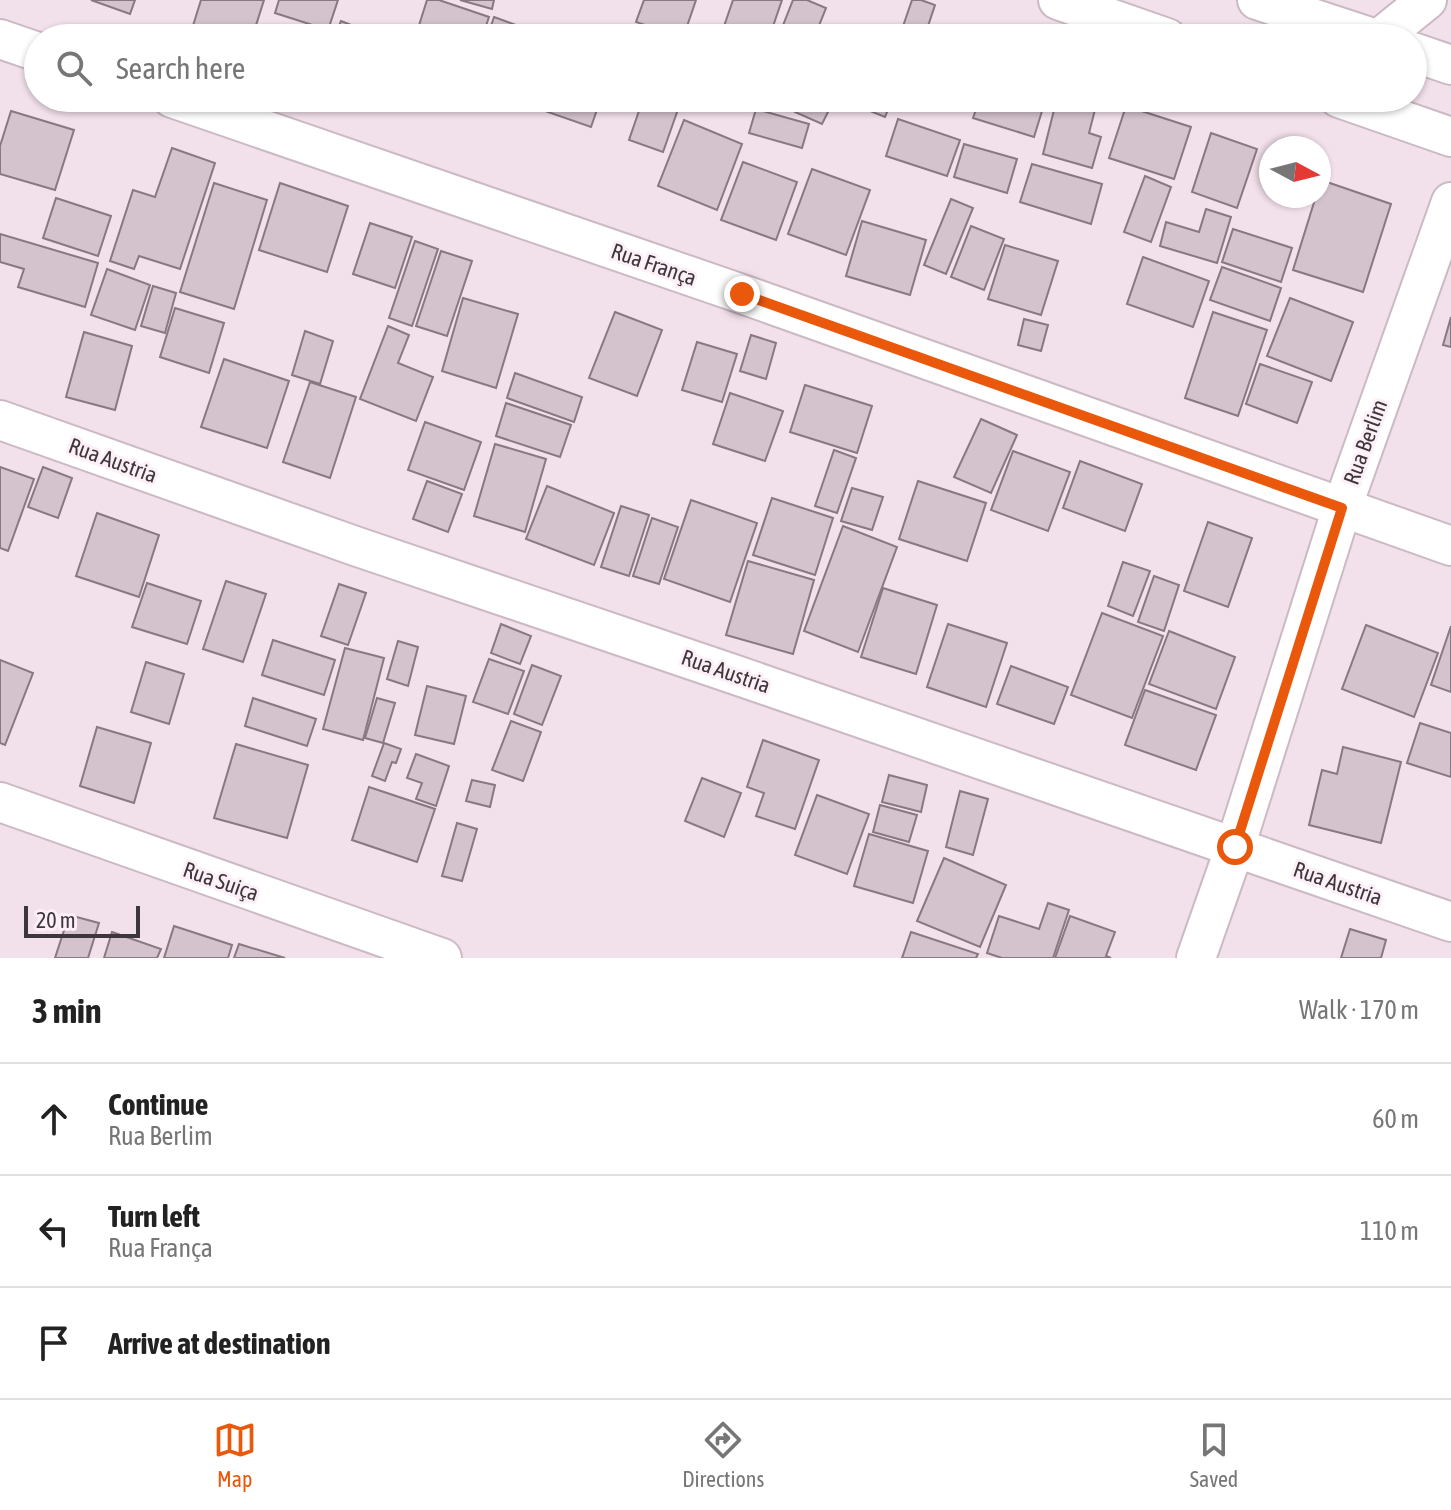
<!DOCTYPE html>
<meta charset="utf-8">
<style>
body{margin:0;font-family:"Asap Condensed",sans-serif;background:#f2f2f2;color:#222}
.compass{position:absolute;left:1259px;top:136px;width:72px;height:72px;border-radius:50%;background:#fff;box-shadow:0 2px 6px #0004;rotate:97deg}
.scale{position:absolute;left:24px;bottom:20px;width:116px;box-sizing:border-box;padding-left:8px;border:4px solid #3d363a;border-top:0;font-size:22px;line-height:28px;white-space:nowrap;color:#3d363a;-webkit-text-stroke:6px #fdeff7;paint-order:stroke}
.stop{position:absolute;width:24px;height:24px;margin:-18px;border:6px solid #ea580c;border-radius:50%;background:#fff}
.stop.end{background:#ea580c;border-color:#fff;box-shadow:0 2px 8px #0008}
.list{margin:0;padding:0;list-style:none}
h2{display:flex;justify-content:space-between;align-items:center;height:104px;margin:0;padding:0 32px;font-size:34px}
h2 small{font-size:26px;font-weight:400;color:#767676}
.list li{display:grid;grid-template-columns:52px 1fr auto;gap:24px;align-items:center;box-sizing:border-box;height:112px;padding:0 32px;border-top:2px solid #e0e0e0}
.list b{display:block;font-size:30px;white-space:nowrap}
.list p{margin:0;font-size:26px;white-space:nowrap;color:#767676}
.list em{font-size:26px;font-style:normal;color:#767676}
.icon{flex:none;width:44px;height:44px;fill:none;stroke:currentColor;stroke-width:2;stroke-linecap:round;stroke-linejoin:round}
.map{position:relative;flex:none;width:1451px;height:958px;overflow:hidden}
.search{position:absolute;background:#fff;box-shadow:0 2px 6px #0004;left:24px;right:24px;top:24px;height:88px;display:flex;align-items:center;gap:20px;box-sizing:border-box;padding:0 28px;border-radius:44px;color:#767676;font-size:30px}
.sheet{height:440px;background:#fff}
nav{display:flex;justify-content:space-around;align-items:center;box-sizing:border-box;height:112px;border-top:2px solid #e0e0e0;background:#fff;font-size:22px;color:#767676}
nav a{display:grid;justify-items:center;gap:4px}
nav .on{color:#ea580c}
.map>svg:first-child{display:block}
.building{fill:#d4c2cc;stroke:#887881;stroke-width:2}
.lines{fill:none;stroke-linecap:round;stroke-linejoin:round}
.minor-casing{stroke:#cbb9c3;stroke-width:42}
.minor{stroke:#fff;stroke-width:38}
.route{stroke:#ea580c;stroke-width:10}
.labels{text-anchor:middle;dominant-baseline:central;stroke-width:6;stroke-linejoin:round;paint-order:stroke}
.street-label{font-size:22px;fill:#3d363a;stroke:#fdeff7}
</style>
<div class="map">
<svg width="1451" height="958" viewBox="0 0 1451 958">
<rect width="100%" height="100%" fill="#f2e0ea"/>
<g class="building">
<path d="M91 0H135L130 14Z"/>
<path d="M201 0H264L252 38H211L191 32Z"/>
<path d="M279 0H338L328 30 275 13Z"/>
<path d="M427 0H439L489 17 482 38H415Z"/>
<path d="M460 0H494L492 9Z"/>
<path d="M644 0H696L683 38 636 22Z"/>
<path d="M733 0H782L769 38H720Z"/>
<path d="M793 0H807L826 8 814 38H778Z"/>
<path d="M912 0H921L935 5 924 38H899Z"/>
<path d="M494 17 551 38H487Z"/>
<path d="M341 21 384 38H334Z"/>
<path d="M364 98H385L382 105Z"/>
<path d="M546 98H601L591 127 542 110Z"/>
<path d="M610 98H682L663 152 629 140 640 108Z"/>
<path d="M801 98H835L822 124 795 112Z"/>
<path d="M838 98H893L885 117Z"/>
<path d="M980 98H1046L1034 137 973 118Z"/>
<path d="M1057 98H1098L1089 133 1101 137 1092 168 1043 154Z"/>
<path d="M1126 106 1191 127 1174 179 1109 158Z"/>
<path d="M756 109 809 124 802 148 749 133Z"/>
<path d="M11 111 74 130 55 190 0 174V146Z"/>
<path d="M898 119 960 140 947 176 886 156Z"/>
<path d="M684 120 742 144 717 210 658 186Z"/>
<path d="M1211 133 1257 149 1237 208 1192 192Z"/>
<path d="M964 144 1017 159 1007 193 954 177Z"/>
<path d="M172 148 215 163 180 269 139 256 134 269 110 261 133 190 155 197Z"/>
<path d="M743 162 797 182 776 240 721 220Z"/>
<path d="M1032 164 1102 184 1091 224 1020 202Z"/>
<path d="M812 169 870 190 846 255 788 234Z"/>
<path d="M1145 176 1171 187 1151 242 1124 232Z"/>
<path d="M1321 180 1391 204 1363 292 1293 270 1316 196H1319Z"/>
<path d="M214 183 267 200 234 309 180 292Z"/>
<path d="M280 183 348 206 327 272 259 250Z"/>
<path d="M56 198 111 216 98 256 43 238Z"/>
<path d="M951 199 973 208 946 274 924 265Z"/>
<path d="M1206 209 1231 217 1217 263 1160 246 1166 222 1199 232Z"/>
<path d="M862 221 926 240 910 295 846 276Z"/>
<path d="M370 223 412 237 395 288 353 274Z"/>
<path d="M971 226 1004 239 984 290 951 277Z"/>
<path d="M1233 229 1292 248 1281 282 1222 262Z"/>
<path d="M0 234 98 263 85 307 18 287 24 269 0 262Z"/>
<path d="M415 241 438 249 412 326 389 318Z"/>
<path d="M1005 245 1058 261 1041 315 988 299Z"/>
<path d="M441 251 472 261 447 336 416 326Z"/>
<path d="M1143 257 1209 281 1193 327 1127 304Z"/>
<path d="M1222 267 1281 288 1270 321 1210 300Z"/>
<path d="M107 269 150 285 135 330 91 315Z"/>
<path d="M153 286 176 293 165 333 141 326Z"/>
<path d="M463 298 518 314 496 388 442 371Z"/>
<path d="M1290 298 1353 322 1331 381 1267 356Z"/>
<path d="M175 308 224 323 209 373 160 357Z"/>
<path d="M615 312 662 330 637 396 589 378Z"/>
<path d="M1213 312 1267 330 1238 416 1185 398Z"/>
<path d="M1451 317V347L1443 345Z"/>
<path d="M1024 319 1048 325 1041 351 1018 345Z"/>
<path d="M388 326 409 335 398 363 433 377 416 421 360 399Z"/>
<path d="M305 331 333 341 320 384 292 375Z"/>
<path d="M84 332 132 346 115 410 66 397Z"/>
<path d="M751 335 776 343 766 379 740 371Z"/>
<path d="M697 342 737 354 722 402 682 390Z"/>
<path d="M224 359 289 381 267 448 201 427Z"/>
<path d="M1260 364 1312 382 1297 423 1246 404Z"/>
<path d="M515 373 582 397 574 422 507 398Z"/>
<path d="M310 382 356 397 330 478 283 462Z"/>
<path d="M805 385 872 406 857 453 790 432Z"/>
<path d="M730 393 783 411 765 461 713 444Z"/>
<path d="M506 403 571 425 560 457 496 436Z"/>
<path d="M981 419 1017 435 991 493 954 477Z"/>
<path d="M425 422 481 442 464 490 408 470Z"/>
<path d="M495 444 546 459 525 532 474 516Z"/>
<path d="M834 450 856 458 837 513 815 506Z"/>
<path d="M1013 451 1070 472 1048 531 991 510Z"/>
<path d="M1080 461 1142 484 1125 531 1063 508Z"/>
<path d="M0 467 34 479 8 551 0 548Z"/>
<path d="M43 467 72 478 58 518 28 507Z"/>
<path d="M427 481 462 494 448 532 413 519Z"/>
<path d="M918 481 986 503 967 561 899 539Z"/>
<path d="M547 486 614 513 594 565 526 539Z"/>
<path d="M852 488 883 497 872 530 841 521Z"/>
<path d="M772 498 833 518 815 575 753 555Z"/>
<path d="M691 500 757 523 730 602 664 579Z"/>
<path d="M621 506 649 515 629 576 601 567Z"/>
<path d="M97 513 159 535 139 597 76 576Z"/>
<path d="M652 518 678 527 659 584 633 576Z"/>
<path d="M1208 522 1252 538 1228 607 1184 591Z"/>
<path d="M843 526 897 547 858 652 804 631Z"/>
<path d="M748 561 814 580 793 654 726 635Z"/>
<path d="M1123 562 1150 571 1133 616 1108 606Z"/>
<path d="M1154 576 1179 585 1164 631 1138 622Z"/>
<path d="M226 581 266 594 243 662 203 649Z"/>
<path d="M147 583 201 601 187 644 132 627Z"/>
<path d="M339 584 366 593 348 645 321 636Z"/>
<path d="M883 588 937 605 916 674 861 657Z"/>
<path d="M1102 613 1163 636 1132 718 1071 695Z"/>
<path d="M501 624 531 636 520 664 491 653Z"/>
<path d="M948 624 1007 643 986 707 927 687Z"/>
<path d="M1366 625 1438 653 1414 717 1342 689Z"/>
<path d="M1451 626V692L1431 685Z"/>
<path d="M1169 631 1235 657 1216 709 1149 684Z"/>
<path d="M273 640 335 660 324 695 262 675Z"/>
<path d="M398 641 418 647 408 686 387 679Z"/>
<path d="M345 648 384 658 363 740 323 729Z"/>
<path d="M489 659 524 671 508 714 473 702Z"/>
<path d="M0 660 33 673 5 745 0 743Z"/>
<path d="M146 662 184 674 169 724 131 712Z"/>
<path d="M532 665 561 676 542 725 514 714Z"/>
<path d="M1011 666 1068 687 1054 724 997 704Z"/>
<path d="M427 686 466 696 454 744 415 735Z"/>
<path d="M1145 690 1216 715 1196 770 1125 745Z"/>
<path d="M253 698 316 719 307 746 245 726Z"/>
<path d="M377 698 395 703 383 743 365 738Z"/>
<path d="M511 721 541 732 523 781 492 770Z"/>
<path d="M1420 723 1451 733V777L1407 763Z"/>
<path d="M97 727 151 743 134 803 80 786Z"/>
<path d="M763 740 819 760 795 829 756 816 764 793 747 787Z"/>
<path d="M384 743 401 749 396 763 392 762 385 781 372 776Z"/>
<path d="M236 744 308 765 287 838 214 818Z"/>
<path d="M1343 747 1401 762 1381 843 1309 825 1322 770 1337 774Z"/>
<path d="M416 754 449 766 436 806 416 799 422 783 407 778Z"/>
<path d="M889 775 927 785 921 812 882 802Z"/>
<path d="M702 778 741 793 724 837 685 821Z"/>
<path d="M472 780 495 785 490 807 466 801Z"/>
<path d="M369 787 435 809 417 862 352 840Z"/>
<path d="M960 791 988 799 973 855 946 847Z"/>
<path d="M817 795 869 814 847 874 795 855Z"/>
<path d="M880 805 917 815 909 842 873 832Z"/>
<path d="M457 823 477 829 462 881 442 876Z"/>
<path d="M869 834 928 851 913 903 854 886Z"/>
<path d="M944 858 1006 885 980 947 917 921Z"/>
<path d="M1048 903 1069 910 1053 958H1002L987 953 999 916 1039 929Z"/>
<path d="M69 915 99 923 88 958H55Z"/>
<path d="M1070 916 1115 932 1106 956 1111 958H1055Z"/>
<path d="M174 926 232 945 228 958H164Z"/>
<path d="M1350 929 1386 940 1381 958H1341Z"/>
<path d="M112 932 161 949 157 958H104Z"/>
<path d="M911 932 978 954 976 958H902Z"/>
<path d="M239 944 285 958H234Z"/>
</g>
<g class="lines">
<g class="minor-casing">
<g id="minor">
<path d="M1058 0 1167 38"/>
<path d="M1257 0 1373 38"/>
<path d="M1380 38 1427 0"/>
<path d="M0 39 38 52"/>
<path d="M1413 52 1451 65"/>
<path d="M172 98 742 294 1451 546"/>
<path d="M1339 98 1451 137"/>
<path d="M0 420 355 546 733 674 1451 922"/>
<path d="M0 802 442 958"/>
<path d="M1196 958 1235 847 1342 508 1451 202"/>
</g>
</g>
<use href="#minor" class="minor"/>
</g>
<g class="lines">
<path class="route" d="M742 294 1342 508 1235 847"/>
</g>
<g class="labels">
<g class="street-label">
<text transform="translate(654 264) rotate(19)">Rua França</text>
<text transform="translate(1365 442) rotate(-70)">Rua Berlim</text>
<text transform="translate(113 460) rotate(20)">Rua Austria</text>
<text transform="translate(726 671) rotate(19)">Rua Austria</text>
<text transform="translate(221 881) rotate(19)">Rua Suiça</text>
<text transform="translate(1338 883) rotate(19)">Rua Austria</text>
</g>
</g>
</svg>
<svg class="compass" viewBox="-18 -18 36 36"><path d="M0-13l5 13h-10z" fill="#e53935"/><path d="M0 13l5-13h-10z" fill="#767676"/></svg>
<div class="scale">20 m</div>
<div class="stop" style="left:1235px;top:847px"></div>
<div class="stop end" style="left:742px;top:294px"></div>
<div class="search"><svg class="icon" aria-label="search" viewBox="0 0 24 24"><circle cx="10" cy="10" r="6"/><path d="M15 15l6 6"/></svg>Search here</div>
</div>
<section class="sheet">
<h2>3 min<small>Walk · 170 m</small></h2>
<ul class="list">
<li><svg class="icon" aria-label="ahead" viewBox="0 0 24 24"><path d="M12 20V5M6 11l6-6 6 6"/></svg><div><b>Continue</b><p>Rua Berlim</p></div><em>60 m</em></li>
<li><svg class="icon" aria-label="left" viewBox="0 0 24 24"><path d="M17 20v-9H6M10 6l-5 5 5 5"/></svg><div><b>Turn left</b><p>Rua França</p></div><em>110 m</em></li>
<li><svg class="icon" aria-label="arrive" viewBox="0 0 24 24"><path d="M6 21V4h12l-3 4 3 4H6"/></svg><div><b>Arrive at destination</b></div></li>
</ul>
</section>
<nav>
<a class="on"><svg class="icon" aria-label="map" viewBox="0 0 24 24"><path d="M3 6l6-2 6 2 6-2v14l-6 2-6-2-6 2zM9 4v14M15 6v14"/></svg>Map</a>
<a><svg class="icon" aria-label="directions" viewBox="0 0 24 24"><path d="M12 3l9 9-9 9-9-9zM9 14v-3h6M13 9l2 2-2 2"/></svg>Directions</a>
<a><svg class="icon" aria-label="saved" viewBox="0 0 24 24"><path d="M7 4h10v16l-5-4-5 4z"/></svg>Saved</a>
</nav>
